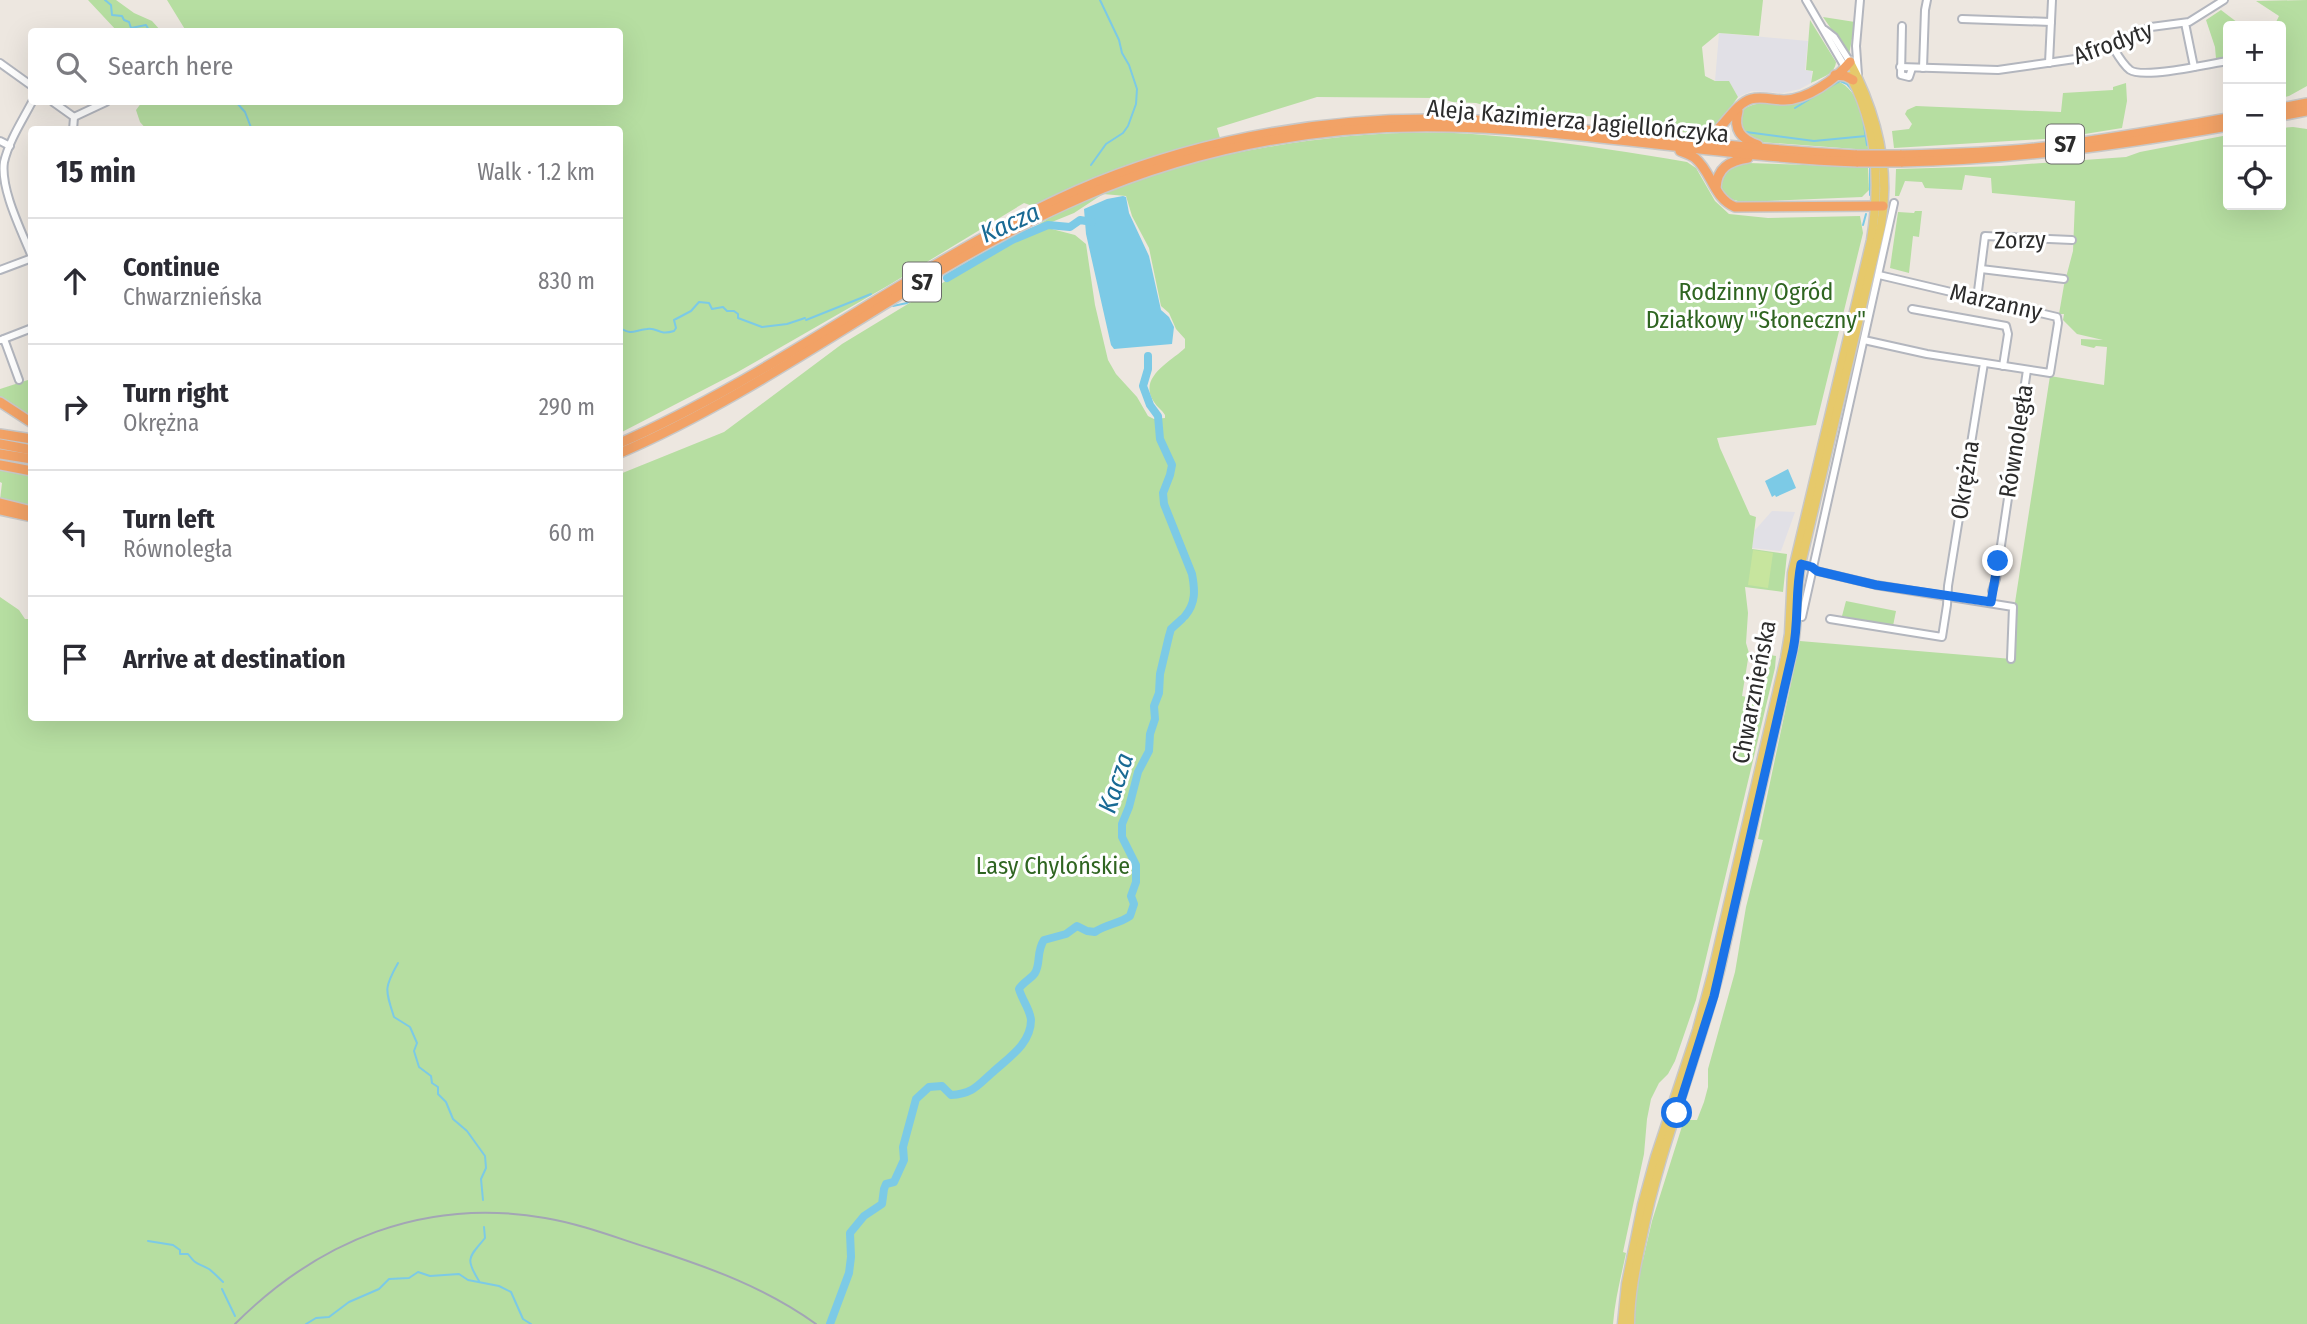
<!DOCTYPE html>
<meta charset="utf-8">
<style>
body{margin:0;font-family:"Fira Sans Condensed",sans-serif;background:#f7f7f7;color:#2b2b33}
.controls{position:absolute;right:21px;top:21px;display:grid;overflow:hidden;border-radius:7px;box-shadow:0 7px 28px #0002}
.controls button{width:63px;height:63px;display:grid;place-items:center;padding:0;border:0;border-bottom:2px solid #e1e1e2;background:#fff;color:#2b2b33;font:35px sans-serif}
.stop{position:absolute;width:21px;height:21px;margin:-16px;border:5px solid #1a73e8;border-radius:50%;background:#fff}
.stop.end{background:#1a73e8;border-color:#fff;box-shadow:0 2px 7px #0008}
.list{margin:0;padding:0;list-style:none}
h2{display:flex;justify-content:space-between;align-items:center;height:91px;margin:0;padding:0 28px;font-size:30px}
h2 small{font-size:23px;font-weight:400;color:#7c7c81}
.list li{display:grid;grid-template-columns:46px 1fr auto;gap:21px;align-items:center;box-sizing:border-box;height:126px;padding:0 28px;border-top:2px solid #e1e1e2}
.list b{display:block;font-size:26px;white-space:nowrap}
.list p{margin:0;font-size:23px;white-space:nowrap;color:#7c7c81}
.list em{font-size:23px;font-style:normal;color:#7c7c81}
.icon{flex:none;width:38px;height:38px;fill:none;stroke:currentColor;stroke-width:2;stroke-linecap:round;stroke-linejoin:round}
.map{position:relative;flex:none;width:2307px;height:1324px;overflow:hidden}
.search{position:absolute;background:#fff;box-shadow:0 7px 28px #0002;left:28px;top:28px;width:595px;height:77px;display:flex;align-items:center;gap:18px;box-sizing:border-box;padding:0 24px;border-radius:7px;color:#7c7c81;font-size:26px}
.panel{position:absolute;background:#fff;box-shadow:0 7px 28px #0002;left:28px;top:126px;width:595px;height:595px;border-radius:7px}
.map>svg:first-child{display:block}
.industrial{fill:#e1e0e6}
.green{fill:#b6dea1;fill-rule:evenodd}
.pitch{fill:#c7e59e}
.water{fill:#7ccae6}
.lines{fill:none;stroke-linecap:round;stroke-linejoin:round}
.stream{stroke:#7ccae6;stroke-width:2}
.river{stroke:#7ccae6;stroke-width:8}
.minor-casing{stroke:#b3b6be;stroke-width:10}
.major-casing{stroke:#c8c8c8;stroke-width:11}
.highway-casing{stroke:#c8c8c8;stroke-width:12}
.minor{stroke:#fff;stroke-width:6}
.major{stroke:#e6c96b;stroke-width:8}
.highway{stroke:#f2a266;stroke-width:9}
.rail{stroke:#a3a5b5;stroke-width:2}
.highway-bridge-casing{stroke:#c8c8c8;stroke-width:12;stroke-linecap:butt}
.highway-bridge{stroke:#f2a266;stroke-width:9}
.route{stroke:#1a73e8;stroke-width:9}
.labels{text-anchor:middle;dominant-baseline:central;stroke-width:6;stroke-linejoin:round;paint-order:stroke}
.shield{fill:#fff;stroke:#6b6b6b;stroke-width:2}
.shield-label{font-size:23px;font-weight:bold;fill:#2c2c2c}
.street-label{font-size:24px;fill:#2c2c2c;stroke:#fff}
.park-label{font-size:24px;fill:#2f6521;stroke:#fff}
.water-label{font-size:26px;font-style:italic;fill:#196a94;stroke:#fff}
</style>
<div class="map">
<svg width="2307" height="1324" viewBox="0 0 2307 1324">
<rect width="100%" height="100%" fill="#ede7e0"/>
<g class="industrial">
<path d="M1719 33 1808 41 1805 70 1812 71 1811 83 1800 89 1783 93 1752 91 1738 97 1729 81H1715Z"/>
<path d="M1772 511 1795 512 1781 551 1752 548 1755 530Z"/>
</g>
<g class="green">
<path d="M88 0H116L134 13 152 21 161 31H117Z"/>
<path d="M167 0H1763L1759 36 1719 33 1702 47 1705 76 1715 81H1729L1738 97 1720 122 1709 132 1702 134 1673 131 1610 117 1557 115 1527 109 1508 112 1476 103 1453 102 1437 98 1317 97 1217 128 1225 155C1299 140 1377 130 1454 133 1532 137 1610 149 1687 162L1696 168 1715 201 1729 214 1768 218 1860 216 1863 233 1816 425 1717 438 1720 448 1750 515 1756 517 1752 549 1787 554 1783 592 1745 587 1748 613 1746 643 1749 653 1742 696 1760 700 1770 655 1776 656 1775 668 1696 1000 1675 1061 1668 1074 1659 1083 1651 1099 1647 1119 1644 1154 1623 1252 1626 1253C1621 1277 1615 1299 1613 1324H0V597L19 610 25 619H31L32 718H620V474L724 432 842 344 1056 214 1024 203 889 285 736 373 620 433V130H147L140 122 136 110 142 102H620V32L186 31ZM1103 194 1126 196 1132 216 1149 248 1161 306 1169 313 1176 329 1185 339V348C1172 361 1137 377 1154 402 1157 407 1162 410 1165 415V418L1154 419 1148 416 1137 397 1116 374 1108 360 1095 305 1086 244 1075 235 1048 228 1047 224 1074 213Z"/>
<path d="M2307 0V86L2289 96 2281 98V26H2274L2279 16 2256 1Z"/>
<path d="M2221 10 2242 26H2228V58L2216 59 2215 47 2206 20Z"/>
<path d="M1823 17 1855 22 1849 55Z"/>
<path d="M1810 20 1836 62C1835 74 1821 78 1811 83L1813 71 1806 70Z"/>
<path d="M1837 81C1861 90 1866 127 1869 150L1760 142 1750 140 1740 129 1742 111C1757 97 1778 108 1797 103 1811 99 1824 89 1837 81Z"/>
<path d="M2126 83 2127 101 2122 128 2060 138 1894 148 1892 131 1909 129 1912 124 1905 114 1907 110 1916 106 2061 112 2063 93 2113 90V87Z"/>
<path d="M2293 127 2307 129V1324H1634L1635 1295 1642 1256 1643 1260 1652 1221 1684 1120H1697L1704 1102 1708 1087V1069L1735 972 1746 907 1763 840 1758 839 1800 641 2012 659 2014 609 2050 376 2104 385 2107 347 2096 346 2094 348 2081 345V339L2103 340 2077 334 2063 320 2064 314H2059L2064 285 2073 251 2075 201 1992 193 1991 178 1965 175 1962 190 1925 188 1922 182 1905 181 1899 196H1895L1896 169 2001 166 2126 157 2140 152 2228 135V205H2281V128Z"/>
<path d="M1748 163 1868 167 1869 190 1862 197 1742 202 1730 199 1721 188C1721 171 1732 165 1748 163Z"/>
<path d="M1915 211H1922L1919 237 1913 236 1909 273 1890 268 1898 212 1914 213Z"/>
<path d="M31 379V419L13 405 0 399V389Z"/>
<path d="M0 468 31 475V508L0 500 2 483 0 482Z"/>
<path d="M1846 601 1896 611 1893 626 1842 616Z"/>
</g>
<path class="pitch" d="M1753 550 1773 553 1768 588 1748 585Z"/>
<g class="water">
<path d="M1123 196 1126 197 1129 213 1149 256 1161 310 1169 317 1174 327 1172 344 1114 349 1111 345 1086 234 1084 209 1107 199Z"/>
<path d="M1788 469 1796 488 1776 497 1775 495 1772 497 1765 481Z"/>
</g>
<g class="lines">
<g class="stream">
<path d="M105 0 111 5 112 15 122 16 124 20 129 22 131 28 146 25 150 32"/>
<path d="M1826 89 1840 81 1847 84 1853 91"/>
<path d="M236 102 245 112 252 130"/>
<path d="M1795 108 1821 92"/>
<path d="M1863 119 1867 145"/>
<path d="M1746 132 1814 141 1866 136"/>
<path d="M1091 165 1106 144 1123 133 1128 126 1136 104 1137 89 1129 65 1122 53 1119 40 1100 0"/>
<path d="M1870 166V195"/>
<path d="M1863 225 1866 214"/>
<path d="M893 306 907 303 939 283"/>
<path d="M806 320 871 294"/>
<path d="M620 328C634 336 633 330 647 329 658 327 658 336 674 331L676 328 674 320 691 311 699 302 709 303 712 309 723 307 727 311H734L738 314V318L762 327 787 324 805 318"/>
<path d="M398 963C384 988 385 989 394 1017L410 1027 417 1043 414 1051 419 1067 431 1076 432 1083 438 1087V1094L446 1102 453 1119 467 1131 485 1156 486 1168 481 1179 483 1200"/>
<path d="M148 1241 173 1245 180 1250V1254H188C198 1267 197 1262 209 1269 213 1272 219 1278 223 1282"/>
<path d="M479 1281C464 1257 470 1257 485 1238L484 1227"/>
<path d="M222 1289 235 1316"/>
<path d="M306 1324 316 1318 329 1317 349 1302 379 1289 389 1279 409 1278 418 1272 430 1276 459 1274 468 1280 499 1286 511 1292 523 1319 531 1324"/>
</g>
<g class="river">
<path d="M947 278 1012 240 1048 225 1070 227 1080 220 1092 222"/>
<path d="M1148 356V369L1143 386 1150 405 1158 416 1160 439 1172 465 1170 475 1163 493 1164 504 1192 574C1195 590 1196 603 1185 616"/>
<path d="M830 1324 849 1273 851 1257 850 1233 864 1216 882 1204 884 1189 886 1184 894 1182 904 1160 903 1147 916 1099 929 1087 942 1086 951 1095C973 1094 978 1085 993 1072 1008 1058 1031 1044 1031 1020 1030 1009 1022 1000 1019 989 1023 982 1031 979 1035 973 1041 963 1036 952 1044 940L1066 934 1077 926 1087 931 1095 932C1106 924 1119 924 1130 916L1134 904 1131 896 1136 882V865L1122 837V824L1129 807 1138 772 1149 751 1150 734 1155 719 1154 706 1159 693 1160 674 1169 636 1171 629 1182 619"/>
</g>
<g class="minor-casing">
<g id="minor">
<path d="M1806 0 1845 67"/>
<path d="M1962 19 2051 22"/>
<path d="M2185 23 2194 67"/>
<path d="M1902 26 1901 75 1909 77 1912 68"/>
<path d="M1825 30 1834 37 1850 62"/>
<path d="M2111 44C2116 52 2122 64 2130 70 2143 79 2210 64 2227 61"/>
<path d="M0 63 32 86"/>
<path d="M2049 63 2052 0"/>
<path d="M1900 67 1998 70 2075 59 2151 27 2189 22 2224 0"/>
<path d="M1923 68 1925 10 1927 0"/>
<path d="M1858 75 1856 46 1860 0"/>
<path d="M53 102 74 117 73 130"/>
<path d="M74 117 106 102"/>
<path d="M0 141 10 146"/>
<path d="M32 257C22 232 0 189 4 162 9 141 22 121 32 102"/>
<path d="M1981 269 2064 279"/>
<path d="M0 270 32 258"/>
<path d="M1977 299 1985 236 2072 240"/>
<path d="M1912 309 2006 326 2008 334 2003 366"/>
<path d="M4 339 19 380"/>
<path d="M1 340 32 328"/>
<path d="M1864 340 1927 354 2050 373 2058 323 2057 317 1879 275"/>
<path d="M1800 564 1812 567 1817 571 1876 585 2013 607 2011 659"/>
<path d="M1992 591 1996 579 2027 370"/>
<path d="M1802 617 1894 203"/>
<path d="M1830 619 1942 637 1947 605 1948 586 1984 363"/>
</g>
</g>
<g class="major-casing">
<g id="major">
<path d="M1622 1324 1626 1284 1642 1205 1655 1157 1697 1030 1712 974 1785 658 1789 634 1792 573 1871 240C1880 185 1877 126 1850 76"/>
<path d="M1630 1324C1630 1295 1636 1267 1642 1239 1660 1147 1697 1061 1720 971L1793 650C1799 621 1796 593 1801 564L1881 226C1891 168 1877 113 1850 62"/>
</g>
</g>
<g class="highway-casing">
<g id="highway">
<path d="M1835 75 1845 76 1853 80"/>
<path d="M2281 108 2307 103"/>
<path d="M1738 111C1733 130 1741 139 1758 145"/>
<path d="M2281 116 2307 111"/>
<path d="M1693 139 1709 136 1715 132C1726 123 1737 103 1751 99 1762 96 1773 100 1784 100 1807 100 1836 79 1850 62"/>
<path d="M1680 151C1685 153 1691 155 1695 158 1712 172 1713 198 1735 207L1883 206"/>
<path d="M1900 155C1945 154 1990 153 2035 148 2100 141 2164 129 2228 118"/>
<path d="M1901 162C2012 160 2120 145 2228 126"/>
<path d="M1716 188C1717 168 1729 161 1748 158"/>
<path d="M0 402 32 423"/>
<path d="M0 434 32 439"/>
<path d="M620 443C779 373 917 262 1076 191 1187 143 1308 119 1429 119 1498 118 1565 128 1633 135 1708 144 1782 151 1857 155"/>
<path d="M0 444 32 450"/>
<path d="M620 453C782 383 920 267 1082 197 1198 147 1323 124 1449 127 1586 130 1721 157 1858 162"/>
<path d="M0 454 32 459"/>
<path d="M0 465 32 471"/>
<path d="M0 503 32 511"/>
<path d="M0 510 32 517"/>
</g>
</g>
<use href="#minor" class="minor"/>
<use href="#major" class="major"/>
<use href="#highway" class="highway"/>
<path class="rail" d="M235 1324C319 1240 425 1197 545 1218 581 1224 617 1238 652 1249 711 1268 766 1288 816 1324"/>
<g class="highway-bridge-casing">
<g id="highway-bridge">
<path d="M1857 155H1900"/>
<path d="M1858 162H1901"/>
</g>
</g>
<use href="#highway-bridge" class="highway-bridge"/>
</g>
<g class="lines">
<path class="route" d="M1677 1113 1714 996 1793 650C1799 622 1795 593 1801 564L1812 567 1817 571 1876 585 1991 602 1998 561"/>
</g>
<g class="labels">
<g class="shield">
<rect x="2046" y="124.5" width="38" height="39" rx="5"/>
<rect x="903" y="262.5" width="38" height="39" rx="5"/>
</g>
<g class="shield-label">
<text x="2065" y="144">S7</text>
<text x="922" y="282">S7</text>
</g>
<g class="street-label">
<text transform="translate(2113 43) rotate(-20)">Afrodyty</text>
<text transform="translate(1578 121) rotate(5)">Aleja Kazimierza Jagiellończyka</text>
<text transform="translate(2020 240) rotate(-1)">Zorzy</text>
<text transform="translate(1996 302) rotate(13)">Marzanny</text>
<text transform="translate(2016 441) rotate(-81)">Równoległa</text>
<text transform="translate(1965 480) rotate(-81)">Okrężna</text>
<text transform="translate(1754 692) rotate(-79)">Chwarznieńska</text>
</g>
<g class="park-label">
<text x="1756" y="292">Rodzinny Ogród<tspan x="1756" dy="28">Działkowy "Słoneczny"</tspan></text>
<text x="1053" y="866">Lasy Chylońskie</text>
</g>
<g class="water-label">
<text transform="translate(1010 223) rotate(-24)">Kacza</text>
<text transform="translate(1116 783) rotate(-72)">Kacza</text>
</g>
</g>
</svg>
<div class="controls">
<button>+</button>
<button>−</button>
<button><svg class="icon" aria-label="locate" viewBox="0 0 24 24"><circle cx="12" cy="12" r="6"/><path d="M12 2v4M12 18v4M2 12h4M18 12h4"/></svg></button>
</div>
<div class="stop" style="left:1677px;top:1113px"></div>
<div class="stop end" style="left:1998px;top:561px"></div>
<div class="search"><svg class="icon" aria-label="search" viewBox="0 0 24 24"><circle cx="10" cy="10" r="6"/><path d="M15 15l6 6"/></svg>Search here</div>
<section class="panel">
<h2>15 min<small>Walk · 1.2 km</small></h2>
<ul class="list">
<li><svg class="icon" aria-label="ahead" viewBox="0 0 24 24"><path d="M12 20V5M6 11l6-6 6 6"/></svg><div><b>Continue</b><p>Chwarznieńska</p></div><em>830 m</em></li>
<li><svg class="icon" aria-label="right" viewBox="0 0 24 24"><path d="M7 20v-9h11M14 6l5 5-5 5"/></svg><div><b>Turn right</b><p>Okrężna</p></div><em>290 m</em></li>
<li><svg class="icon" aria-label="left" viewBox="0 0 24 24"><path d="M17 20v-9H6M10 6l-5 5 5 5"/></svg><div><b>Turn left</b><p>Równoległa</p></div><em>60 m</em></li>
<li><svg class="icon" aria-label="arrive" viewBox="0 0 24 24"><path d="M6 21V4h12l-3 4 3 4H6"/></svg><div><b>Arrive at destination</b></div></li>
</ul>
</section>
</div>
